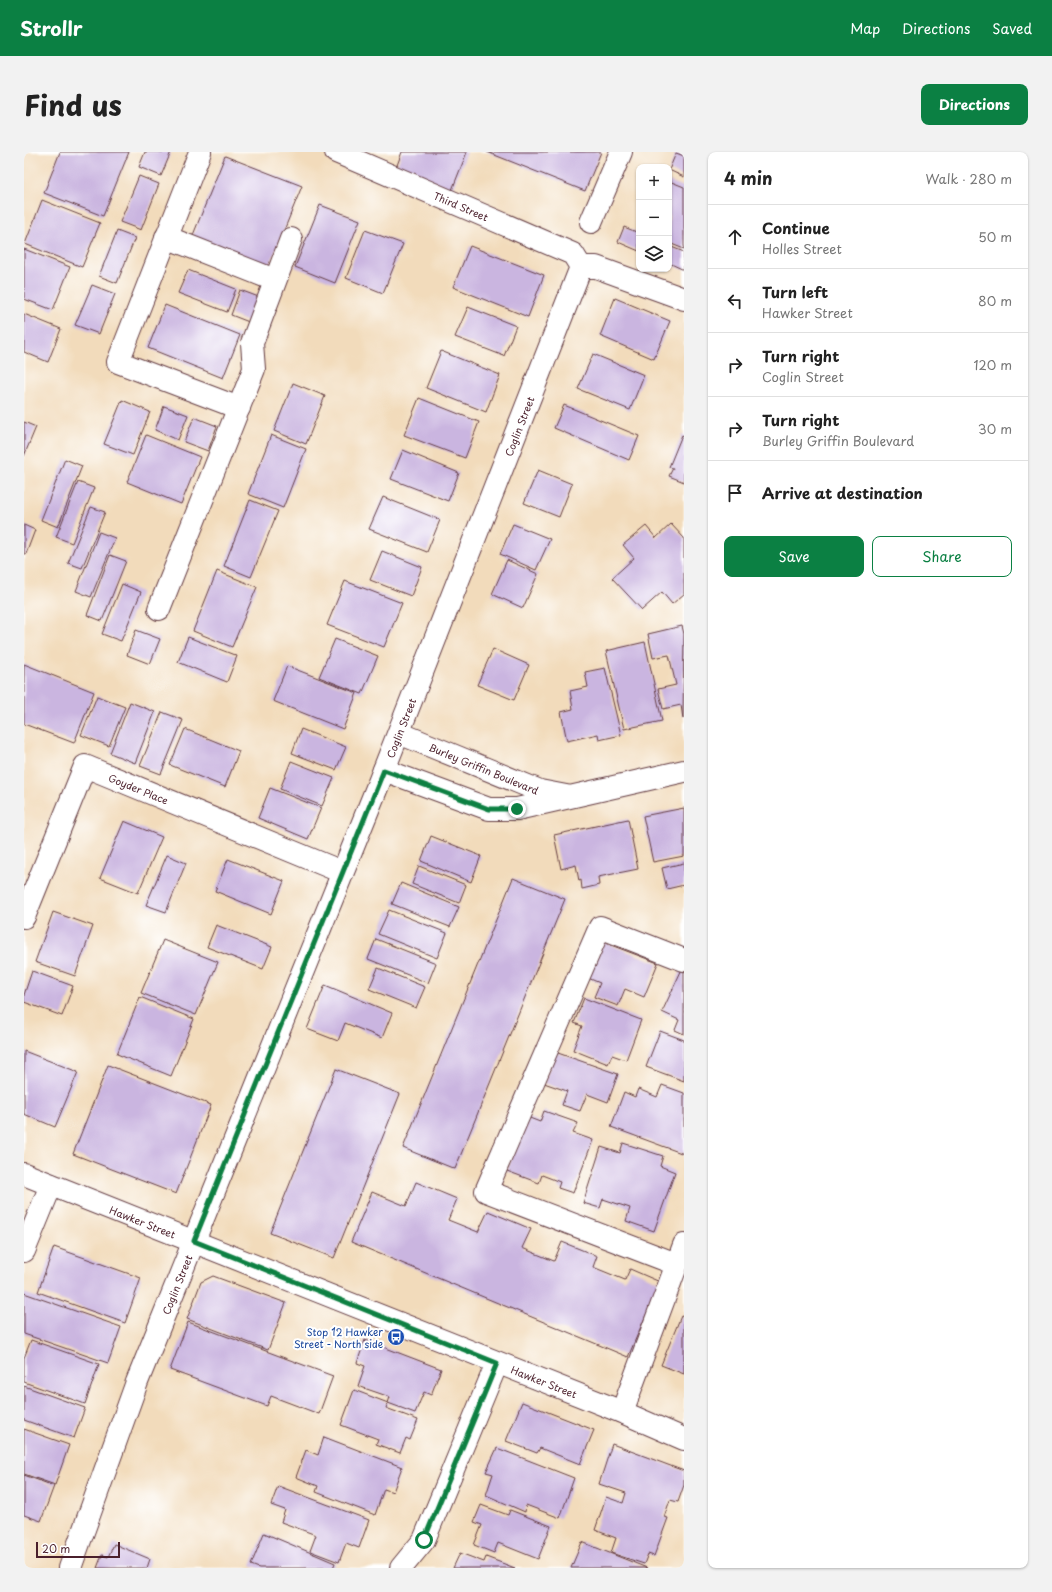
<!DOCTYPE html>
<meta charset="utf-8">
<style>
body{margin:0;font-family:"Playpen Sans",sans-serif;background:#f2f2f2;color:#222}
.controls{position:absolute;right:12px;top:12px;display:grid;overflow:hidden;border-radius:8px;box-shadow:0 1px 3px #0004}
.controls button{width:36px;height:36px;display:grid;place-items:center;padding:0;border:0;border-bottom:1px solid #e0e0e0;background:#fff;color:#222;font:20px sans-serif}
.scale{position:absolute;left:12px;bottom:10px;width:84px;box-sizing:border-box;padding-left:4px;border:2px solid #4a1f2b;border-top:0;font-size:11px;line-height:14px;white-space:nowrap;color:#4a1f2b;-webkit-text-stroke:3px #fff;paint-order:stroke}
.stop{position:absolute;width:12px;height:12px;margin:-9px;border:3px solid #0b8043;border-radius:50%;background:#fff}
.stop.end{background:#0b8043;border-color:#fff;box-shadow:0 1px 4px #0008}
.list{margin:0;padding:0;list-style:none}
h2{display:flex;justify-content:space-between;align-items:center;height:52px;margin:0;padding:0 16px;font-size:17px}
h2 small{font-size:13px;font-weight:400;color:#767676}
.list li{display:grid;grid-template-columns:26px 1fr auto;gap:12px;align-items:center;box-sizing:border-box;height:64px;padding:0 16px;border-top:1px solid #e0e0e0}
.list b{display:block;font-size:15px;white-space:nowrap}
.list p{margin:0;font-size:13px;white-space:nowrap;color:#767676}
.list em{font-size:13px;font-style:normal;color:#767676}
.actions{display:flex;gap:8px;padding:12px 16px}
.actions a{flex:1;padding:9px 0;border:1px solid #0b8043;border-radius:8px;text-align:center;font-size:14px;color:#0b8043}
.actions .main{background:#0b8043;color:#fff}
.icon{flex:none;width:22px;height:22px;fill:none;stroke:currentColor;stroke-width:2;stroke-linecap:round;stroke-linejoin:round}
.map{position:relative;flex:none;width:660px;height:1416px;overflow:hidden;border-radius:8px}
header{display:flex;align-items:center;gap:24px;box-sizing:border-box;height:56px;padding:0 20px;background:#0b8043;color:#fff}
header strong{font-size:19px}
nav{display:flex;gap:22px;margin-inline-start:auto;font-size:14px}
.intro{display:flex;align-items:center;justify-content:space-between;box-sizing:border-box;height:96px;padding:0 24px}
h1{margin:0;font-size:28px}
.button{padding:10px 18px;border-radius:8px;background:#0b8043;color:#fff;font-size:14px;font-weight:700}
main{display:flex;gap:24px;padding:0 24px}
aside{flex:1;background:#fff;border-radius:8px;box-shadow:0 1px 3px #0004}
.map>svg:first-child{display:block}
.building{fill:#cab5e0}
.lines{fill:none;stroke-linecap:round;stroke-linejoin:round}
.minor-casing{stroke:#633b41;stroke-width:24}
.minor{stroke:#fff;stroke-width:22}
.route{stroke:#0b8043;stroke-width:5}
.labels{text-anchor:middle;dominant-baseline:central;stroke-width:4;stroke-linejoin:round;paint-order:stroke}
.street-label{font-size:10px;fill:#4a1f2b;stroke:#fff}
.transit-label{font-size:10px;fill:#164399;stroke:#fff;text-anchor:end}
</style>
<header>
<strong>Strollr</strong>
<nav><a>Map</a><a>Directions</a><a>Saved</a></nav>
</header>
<div class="intro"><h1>Find us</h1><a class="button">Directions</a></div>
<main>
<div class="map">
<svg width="660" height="1416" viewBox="0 0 660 1416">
<rect width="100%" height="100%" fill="#fff"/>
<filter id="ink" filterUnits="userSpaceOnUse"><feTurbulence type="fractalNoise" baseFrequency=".025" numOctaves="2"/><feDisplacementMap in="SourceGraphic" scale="8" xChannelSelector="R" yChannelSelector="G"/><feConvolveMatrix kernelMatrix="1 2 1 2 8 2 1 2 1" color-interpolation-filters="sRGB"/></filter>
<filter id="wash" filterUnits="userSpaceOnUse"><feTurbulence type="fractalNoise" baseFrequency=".012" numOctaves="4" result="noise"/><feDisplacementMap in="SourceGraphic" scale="16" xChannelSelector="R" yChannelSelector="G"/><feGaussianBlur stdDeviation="0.9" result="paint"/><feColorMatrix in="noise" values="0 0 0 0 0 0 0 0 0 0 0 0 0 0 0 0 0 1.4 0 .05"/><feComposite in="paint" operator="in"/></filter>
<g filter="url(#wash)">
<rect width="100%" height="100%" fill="#f2dbbb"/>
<g id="blocks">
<g class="building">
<path d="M36 0H105L79 64 20 41Z"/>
<path d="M121 0H147L137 24 115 15Z"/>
<path d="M378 0H443L428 38 372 16Z"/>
<path d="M463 0H577L561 39Z"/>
<path d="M652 1 660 4V25L645 18Z"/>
<path d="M201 4 278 34 244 118 167 88Z"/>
<path d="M115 24 135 32 117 78 96 70Z"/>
<path d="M645 29 660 35V97L645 91Z"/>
<path d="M18 48 76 71 58 115 1 92Z"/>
<path d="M296 53 336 68 311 131 271 115Z"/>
<path d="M600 75 615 81V99L594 90Z"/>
<path d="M341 78 379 92 359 141 322 126Z"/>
<path d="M93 79 111 86 93 131 75 124Z"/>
<path d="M446 94 520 123 504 165 429 135Z"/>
<path d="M645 94 660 100V118L645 111Z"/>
<path d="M0 97 46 115 29 158 0 147Z"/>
<path d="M164 118 212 137 203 160 154 141Z"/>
<path d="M68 133 91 142 75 182 51 173Z"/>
<path d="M216 138 240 147 230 172 207 163Z"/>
<path d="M591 146 646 169 630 207 576 184Z"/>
<path d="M141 153 216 183 199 226 124 196Z"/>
<path d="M444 155 492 174 480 204 431 185Z"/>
<path d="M0 162 37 177 24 210 0 200Z"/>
<path d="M417 199 476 223 462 260 402 236Z"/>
<path d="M569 202 620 223 606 258 554 237Z"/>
<path d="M269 231 301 244 282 292 250 279Z"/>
<path d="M395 246 455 270 441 306 380 283Z"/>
<path d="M98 248 126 260 109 303 80 292Z"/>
<path d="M540 253 615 284 605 308 530 276Z"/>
<path d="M140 254 164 263 154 288 131 278Z"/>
<path d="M170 265 193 274 184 299 160 290Z"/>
<path d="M0 270 12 275 0 304Z"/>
<path d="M122 283 176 305 157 352 103 330Z"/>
<path d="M247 283 282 297 259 356 224 342Z"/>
<path d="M658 283 660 284V330L645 324 649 316 645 315Z"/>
<path d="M379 298 435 321 424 349 367 327Z"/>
<path d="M41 307 58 314 34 375 17 368Z"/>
<path d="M514 318 548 332 535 365 500 351Z"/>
<path d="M54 330 70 336 48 391 32 385Z"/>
<path d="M359 345 416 368 403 400 345 377Z"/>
<path d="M226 348 254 359 227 425 200 414Z"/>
<path d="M67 355 81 360 58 416 44 411Z"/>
<path d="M489 372 526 387 512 418 476 402Z"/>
<path d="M647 372 660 386V442L648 452 638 440 618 458 588 426 610 406 599 393 622 374 632 386Z"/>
<path d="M0 373 11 378 2 402H0Z"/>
<path d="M75 380 91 386 67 445 52 439Z"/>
<path d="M358 399 398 415 387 444 346 428Z"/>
<path d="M86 403 102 409 78 469 63 463Z"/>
<path d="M483 408 514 422 499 456 468 442Z"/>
<path d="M193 419 233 435 208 495 169 479Z"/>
<path d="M321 429 378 451 360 495 303 473Z"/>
<path d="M98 432 117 440 97 489 78 482Z"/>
<path d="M658 474 660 482 659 567 657 553 639 557 634 537 652 533 645 503 629 506 624 482Z"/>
<path d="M112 478 136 487 126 512 103 503Z"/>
<path d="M164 485 213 504 203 530 154 510Z"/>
<path d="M311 487 354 504 338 542 295 525Z"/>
<path d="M621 490 638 569 600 577 582 499Z"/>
<path d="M469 497 505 513 490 548 453 533Z"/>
<path d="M0 512 70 540 50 591 0 572Z"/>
<path d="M263 514 333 541 319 577 249 549Z"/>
<path d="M581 516 597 583 575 588 574 582 543 589 537 560 549 557 546 539 564 535 561 520Z"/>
<path d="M73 544 101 555 85 594 57 583Z"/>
<path d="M106 550 131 560 111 611 86 601Z"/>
<path d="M138 560 159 568 137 622 116 614Z"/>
<path d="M161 577 215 599 201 635 146 613Z"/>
<path d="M277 577 322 595 312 618 268 601Z"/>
<path d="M267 609 310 626 298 654 256 637Z"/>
<path d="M246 636 297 656 284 687 234 666Z"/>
<path d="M660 656V704L629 710 619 664Z"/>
<path d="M604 667 614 717 574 725 575 733 558 737 557 728 555 729 552 713 537 717 530 683Z"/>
<path d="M100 669 138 685 114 741 76 726Z"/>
<path d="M407 684 457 704 447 730 397 709Z"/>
<path d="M143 703 162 711 142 760 122 753Z"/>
<path d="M204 707 260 729 247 762 191 739Z"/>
<path d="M660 711V733L643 737 638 716Z"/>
<path d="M395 714 442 733 435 751 388 732Z"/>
<path d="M489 726 541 747 431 1017 379 996Z"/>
<path d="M377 731 435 755 426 775 368 752Z"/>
<path d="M365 758 423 781 413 806 354 782Z"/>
<path d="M29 760 69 774 51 824 11 810Z"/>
<path d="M192 773 248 795 239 817 183 795Z"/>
<path d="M352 787 412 811 404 831 344 807Z"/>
<path d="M139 788 194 810 172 863 117 841Z"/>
<path d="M579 790 634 811 620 845 601 837 594 854 570 845 576 831 564 826Z"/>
<path d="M659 815H660V882L651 878 655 868 638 860Z"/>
<path d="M354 816 401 835 392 856 345 837Z"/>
<path d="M8 819 49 834 38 864 0 850V843Z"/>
<path d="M301 833 368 861 358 886 321 871 314 889 283 877Z"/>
<path d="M116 845 170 867 147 924 93 902Z"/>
<path d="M560 846 617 868 602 908 588 903 584 912 549 898 558 874 550 871Z"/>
<path d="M636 879 660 888V929L622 915Z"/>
<path d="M0 899 54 920 31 975 0 962Z"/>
<path d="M531 900 594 922 584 950 563 942 556 959 538 953 543 939 520 931Z"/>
<path d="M84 913 187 953 152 1042 49 1002Z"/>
<path d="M312 917 376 942 310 1106 246 1081Z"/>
<path d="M638 933 660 941V1002L587 975 600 940 611 945 614 937 633 945Z"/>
<path d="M520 959 554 971 549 981 569 988 549 1041 534 1036 536 1030 518 1023 515 1031 483 1019 503 965 516 970Z"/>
<path d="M599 991 639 1004 636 1014 651 1020 630 1079 602 1069 606 1056 579 1047 576 1056 559 1051 577 995 596 1001Z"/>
<path d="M392 1030 433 1047 424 1068 454 1080 464 1059 507 1077 498 1096 530 1109 538 1090 573 1104 569 1115 601 1128 606 1117 636 1130 604 1205 327 1090 348 1040 382 1054Z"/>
<path d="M30 1095 117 1126 101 1171 14 1140Z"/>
<path d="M189 1124 262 1151 244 1198 163 1167 177 1130Z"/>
<path d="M0 1141 97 1175 84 1211 0 1182Z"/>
<path d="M657 1164 660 1165V1222L637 1213Z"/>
<path d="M164 1170 309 1224 295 1262 247 1244 243 1254 146 1218Z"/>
<path d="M7 1188 75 1212 61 1252 0 1230V1206Z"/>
<path d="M341 1188 417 1217 407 1243 400 1240 391 1261 364 1251 362 1256 394 1268 386 1288 382 1286 376 1301 352 1292 354 1287 317 1273 330 1238 364 1251 366 1245 334 1234 341 1214 333 1211Z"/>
<path d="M0 1234 61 1256 50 1286 0 1268Z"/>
<path d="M498 1250 570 1278 556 1312 516 1296 513 1301 482 1289Z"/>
<path d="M0 1277 45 1293 31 1333 0 1322Z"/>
<path d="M300 1285 378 1315 369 1340 360 1337 351 1363 292 1340 294 1334 272 1325 282 1298 294 1303Z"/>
<path d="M588 1292 660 1319V1333L654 1350 646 1348 640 1365 644 1366 630 1404 624 1402 620 1412 587 1401 592 1386 571 1378 582 1345 599 1351 602 1341 575 1332Z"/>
<path d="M473 1296 550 1326 536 1366 502 1353 501 1360 462 1343 469 1322 462 1320Z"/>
<path d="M0 1323 30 1334 17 1369 0 1363Z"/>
<path d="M254 1334 345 1368 335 1396 322 1391 315 1410 286 1399 292 1383 257 1370 261 1358 247 1353Z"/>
<path d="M457 1353 484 1363 486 1358 527 1374 514 1407 474 1391 470 1401 450 1393 458 1373 450 1370Z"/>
<path d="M240 1381 311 1411 309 1416H235L227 1413Z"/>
<path d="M558 1390 623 1416H547Z"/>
<path d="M90 1392 126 1407 123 1416H73L78 1403 84 1405Z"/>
<path d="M436 1401 460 1410 462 1405 491 1416H429Z"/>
</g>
</g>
</g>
<g filter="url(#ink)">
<use href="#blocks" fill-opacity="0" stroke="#633b41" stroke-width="1"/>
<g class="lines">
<g class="minor-casing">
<g id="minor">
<path d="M176 0 94 210 215 256"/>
<path d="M567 70 597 0"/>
<path d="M142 85 243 125"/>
<path d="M557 115H572L660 147"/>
<path d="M135 457 230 217 228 191 267 87"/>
<path id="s1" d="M375 581 516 639 542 644"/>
<path d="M360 618 465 657H493L660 619"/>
<path id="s2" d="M0 765 61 614 318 720"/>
<path id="s3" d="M0 1022 598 1260 660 1287"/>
<path d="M0 1099 27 1033"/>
<path d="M652 1112 462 1039 576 775 660 808"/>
<path d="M598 1260 660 1093"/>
<path id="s4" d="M46 1416 113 1230 354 633 557 115 549 102 312 0"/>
<path d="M377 1416 400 1388 473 1211"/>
</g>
</g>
<use href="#minor" class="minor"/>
</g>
</g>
<g class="lines" filter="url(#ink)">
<path class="route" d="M400 1388 473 1211 170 1089 360 618 465 657H493"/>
</g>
<defs>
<g id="bus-disc" transform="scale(0.9)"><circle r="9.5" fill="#1a4fb4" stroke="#fff"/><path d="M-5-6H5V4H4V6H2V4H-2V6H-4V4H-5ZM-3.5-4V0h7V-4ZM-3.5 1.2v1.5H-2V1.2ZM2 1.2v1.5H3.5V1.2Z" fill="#fff"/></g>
</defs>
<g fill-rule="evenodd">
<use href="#bus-disc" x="372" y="1185"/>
</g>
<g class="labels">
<g class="street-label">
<text transform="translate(437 54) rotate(23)">Third Street</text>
<text stroke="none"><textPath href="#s4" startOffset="1227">Coglin Street</textPath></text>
<text stroke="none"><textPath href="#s4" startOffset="903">Coglin Street</textPath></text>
<text stroke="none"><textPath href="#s1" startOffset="92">Burley Griffin Boulevard</textPath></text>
<text stroke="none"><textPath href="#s2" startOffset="221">Goyder Place</textPath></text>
<text stroke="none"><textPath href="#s3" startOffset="128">Hawker Street</textPath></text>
<text stroke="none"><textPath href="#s4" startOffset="303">Coglin Street</textPath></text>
<text stroke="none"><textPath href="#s3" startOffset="560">Hawker Street</textPath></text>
</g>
<g class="transit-label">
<text x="359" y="1179">Stop 12 Hawker<tspan x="359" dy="12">Street - North side</tspan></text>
</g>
</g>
</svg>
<div class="controls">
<button>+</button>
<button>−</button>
<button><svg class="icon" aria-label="layers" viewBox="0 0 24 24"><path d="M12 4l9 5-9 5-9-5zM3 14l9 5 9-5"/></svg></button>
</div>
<div class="scale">20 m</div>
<div class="stop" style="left:400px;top:1388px"></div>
<div class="stop end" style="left:493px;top:657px"></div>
</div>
<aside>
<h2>4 min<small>Walk · 280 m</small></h2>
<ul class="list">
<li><svg class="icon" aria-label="ahead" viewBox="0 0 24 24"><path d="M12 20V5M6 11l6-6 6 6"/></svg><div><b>Continue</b><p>Holles Street</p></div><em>50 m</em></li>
<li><svg class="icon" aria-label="left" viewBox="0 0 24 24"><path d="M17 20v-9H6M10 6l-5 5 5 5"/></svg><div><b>Turn left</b><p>Hawker Street</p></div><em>80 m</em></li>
<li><svg class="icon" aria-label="right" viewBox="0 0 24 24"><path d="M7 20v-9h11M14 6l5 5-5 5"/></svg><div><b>Turn right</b><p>Coglin Street</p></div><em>120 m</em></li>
<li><svg class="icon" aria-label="right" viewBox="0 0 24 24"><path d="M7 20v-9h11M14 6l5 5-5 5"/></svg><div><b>Turn right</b><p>Burley Griffin Boulevard</p></div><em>30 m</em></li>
<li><svg class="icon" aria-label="arrive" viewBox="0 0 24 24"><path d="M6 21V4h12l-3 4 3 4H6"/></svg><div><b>Arrive at destination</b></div></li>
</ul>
<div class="actions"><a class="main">Save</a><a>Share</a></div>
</aside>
</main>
